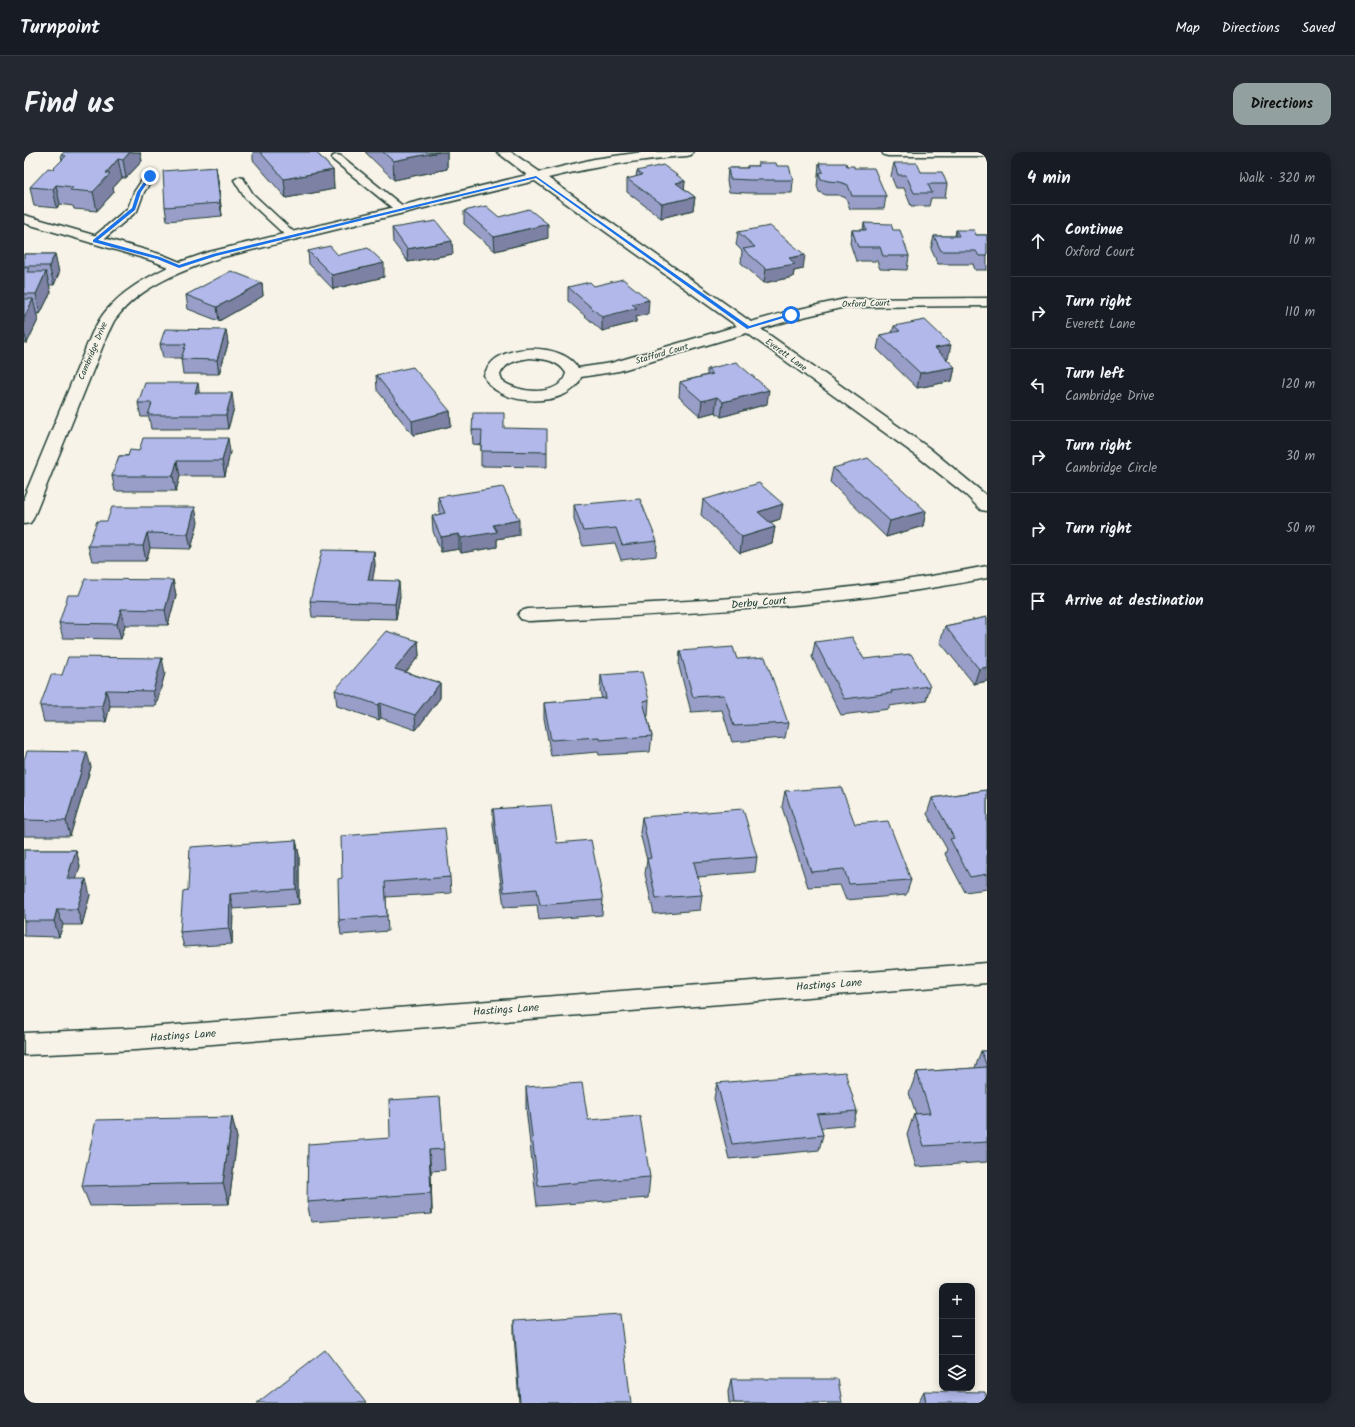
<!DOCTYPE html>
<meta charset="utf-8">
<style>
body{margin:0;font-family:Kalam,sans-serif;background:#242831;color:#f1f3f6}
.controls{position:absolute;right:12px;bottom:12px;display:grid;overflow:hidden;border-radius:8px;box-shadow:0 2px 10px #0003}
.controls button{width:36px;height:36px;display:grid;place-items:center;padding:0;border:0;border-bottom:1px solid #363941;background:#171b24;color:#f1f3f6;font:20px sans-serif}
.stop{position:absolute;width:12px;height:12px;margin:-9px;border:3px solid #1a73e8;border-radius:50%;background:#fff}
.stop.end{background:#1a73e8;border-color:#fff;box-shadow:0 1px 4px #0008}
.list{margin:0;padding:0;list-style:none}
h2{display:flex;justify-content:space-between;align-items:center;height:52px;margin:0;padding:0 16px;font-size:17px}
h2 small{font-size:13px;font-weight:400;color:#9ea1a6}
.list li{display:grid;grid-template-columns:26px 1fr auto;gap:12px;align-items:center;box-sizing:border-box;height:72px;padding:0 16px;border-top:1px solid #363941}
.list b{display:block;font-size:15px;white-space:nowrap}
.list p{margin:0;font-size:13px;white-space:nowrap;color:#9ea1a6}
.list em{font-size:13px;font-style:normal;color:#9ea1a6}
.icon{flex:none;width:22px;height:22px;fill:none;stroke:currentColor;stroke-width:2;stroke-linecap:round;stroke-linejoin:round}
.map{position:relative;flex:none;width:963px;height:1251px;overflow:hidden;border-radius:12px}
header{display:flex;align-items:center;gap:24px;box-sizing:border-box;height:56px;padding:0 20px;background:#171b24;border-bottom:1px solid #363941}
header strong{font-size:19px}
nav{display:flex;gap:22px;margin-inline-start:auto;font-size:14px}
.intro{display:flex;align-items:center;justify-content:space-between;box-sizing:border-box;height:96px;padding:0 24px}
h1{margin:0;font-size:28px}
.button{padding:10px 18px;border-radius:12px;background:#92a19f;color:#111;font-size:14px;font-weight:700}
main{display:flex;gap:24px;padding:0 24px}
aside{flex:1;background:#171b24;border-radius:12px;box-shadow:0 2px 10px #0003}
.map>svg:first-child{display:block}
.lines{fill:none;stroke-linecap:round;stroke-linejoin:round}
.lane-casing{stroke:#1f3d34;stroke-width:3}
.street-casing{stroke:#1f3d34;stroke-width:3}
.lane{fill:#f7f3e8;fill-rule:evenodd}
.street{fill:#f7f3e8;fill-rule:evenodd}
.wall{fill:#999ec8;stroke:#1f3d34}
.shaded-wall{fill:#7d81a3;stroke:#1f3d34}
.building{fill:#b2b8e9;stroke:#1f3d34}
.route{fill:#1a73e8}
.labels{text-anchor:middle;dominant-baseline:central;stroke-width:3;stroke-linejoin:round;paint-order:stroke}
.far-street-label{font-size:9px;fill:#1f3d34;stroke:#f7f3e8}
.street-label{font-size:11px;fill:#1f3d34;stroke:#f7f3e8}
</style>
<header>
<strong>Turnpoint</strong>
<nav><a>Map</a><a>Directions</a><a>Saved</a></nav>
</header>
<div class="intro"><h1>Find us</h1><a class="button">Directions</a></div>
<main>
<div class="map">
<svg width="963" height="1251" viewBox="0 0 963 1251">
<rect width="100%" height="100%" fill="#f7f3e8"/>
<filter id="ink" filterUnits="userSpaceOnUse"><feTurbulence type="fractalNoise" baseFrequency=".025" numOctaves="2"/><feDisplacementMap in="SourceGraphic" scale="8" xChannelSelector="R" yChannelSelector="G"/><feConvolveMatrix kernelMatrix="1 2 1 2 8 2 1 2 1" color-interpolation-filters="sRGB"/></filter>
<g filter="url(#ink)">
<g class="lines">
<g class="lane-casing">
<g id="lane">
<path d="M313 3 317 4 380 55 382 57 380 59H372L309 8 308 6 309 4Z"/>
<path d="M126 21 131 24 120 40 113 59 75 91H67L65 89 67 87 104 56 110 40 122 22Z"/>
<path d="M215 25 219 26 229 42 272 82 274 84 272 86H264L221 46 210 28Z"/>
</g>
</g>
<g class="street-casing">
<g id="street">
<path d="M473 0H487L516 20 570 7 619 0H669L667 3 663 4C616 7 570 15 524 26L727 170 762 160 821 147 963 146V154L821 155 771 167 737 177 905 296 963 344V359L957 358 942 343 893 304 723 181 595 219 557 225C549 256 471 257 460 223 463 216 467 210 473 206 495 192 539 193 554 216L587 211 713 174 511 29 195 106C158 119 118 133 93 165 89 169 87 176 84 181L9 367 6 371 0 372V345L68 181C72 174 76 166 81 160 98 139 120 127 144 115L129 109 0 71V63L139 103 156 110 185 100 503 23ZM506 206C520 207 534 208 542 221 536 246 494 241 478 229L476 223C481 210 494 208 506 206Z"/>
<path d="M858 0H963V4H864L860 3Z"/>
<path d="M963 414V426C812 456 658 462 504 469L497 467 494 463 497 459 504 457C658 450 812 444 963 414Z"/>
<path d="M963 811V831L112 898 0 903V881L112 876Z"/>
</g>
</g>
<use href="#lane" class="lane"/>
<use href="#street" class="street"/>
</g>
<g class="wall">
<path d="M40 0H116L118 9 102 26H98L89 36 90 40 73 59 50 57 49 54 36 52 33 56 10 54 6 35 29 17 38 8 37 3Z"/>
<path d="M229 0H292L309 18 310 37 262 46 229 8Z"/>
<path d="M341 0H423V17L370 28Z"/>
<path d="M734 11 753 14 769 28 768 41H724L705 40 703 29 704 16H723V14H734Z"/>
<path d="M795 11 823 14 830 16 862 44 860 57H826L822 46 814 43H802L795 40 793 34 794 26V24Z"/>
<path d="M870 11 897 20 923 32 921 46H907L905 54H887L880 36H872L867 24Z"/>
<path d="M613 19 661 29 660 37 671 45 669 58 637 66 603 40V27L612 25Z"/>
<path d="M194 28 198 64 143 69 141 55Z"/>
<path d="M440 59 524 86 471 99 440 72Z"/>
<path d="M840 71 869 78 885 104 883 118 856 117 853 109H832L826 91 828 78H839Z"/>
<path d="M368 76 429 102 384 110 369 90Z"/>
<path d="M932 78 952 83H963V118H951L949 112H914L907 97 910 84H931Z"/>
<path d="M714 80 779 117 770 119 769 125 740 131 717 111 718 99 712 93Z"/>
<path d="M284 99 314 103 360 125 309 137 285 112Z"/>
<path d="M0 102H31L35 121 30 133H25L27 140 16 162H12L14 168 3 191H0Z"/>
<path d="M238 131 239 144 195 169 164 157 162 143Z"/>
<path d="M570 134 624 162 612 165V170L578 179 544 149V135Z"/>
<path d="M870 174 924 207H923L931 215 928 229 893 236 853 197 856 183 868 181Z"/>
<path d="M202 178 204 192 195 222H159L157 207V206H139L136 192Z"/>
<path d="M683 217 743 252 697 265 691 260 676 264 655 245 656 230 683 223Z"/>
<path d="M352 223 426 259 427 274 389 283 353 238Z"/>
<path d="M175 241 210 256 204 277H127L125 265H117L114 251Z"/>
<path d="M480 276 523 300V315L457 314V293L449 292 448 278Z"/>
<path d="M206 300 201 324H156L152 339H91L88 324 95 304Z"/>
<path d="M809 316 902 359 899 374 862 385 806 330Z"/>
<path d="M414 345 495 383 473 387V395L437 401 435 397 417 400 409 379 408 364 416 362 415 360Z"/>
<path d="M679 348 756 367 745 371 751 375 748 391 716 401 677 363Z"/>
<path d="M550 353 633 389 632 404 597 408 591 391 559 394 550 368Z"/>
<path d="M174 370 167 397 126 396 122 409H68L64 394Z"/>
<path d="M350 399 351 414 348 428 376 444 372 467 288 465 286 449Z"/>
<path d="M149 428 152 443 144 473H101L97 487 39 486 35 471 55 443Z"/>
<path d="M963 465V529L950 532 916 490 921 474Z"/>
<path d="M394 489 395 504 382 520 416 531V546L392 578 357 566 355 568 313 554 311 538Z"/>
<path d="M791 490 840 507 906 534 902 549 865 554V557L817 563 788 505Z"/>
<path d="M656 499 764 571 761 586 708 590 698 558 667 560 655 514Z"/>
<path d="M141 521 132 554H86L82 570H20L16 554 38 523Z"/>
<path d="M577 523 625 548 624 564H623L628 584 626 600 575 603 574 600 527 604 520 566V551L578 547 576 539Z"/>
<path d="M0 608 67 615 46 684H0Z"/>
<path d="M963 638V737L941 740 921 702 923 697 903 662 908 646Z"/>
<path d="M761 639 831 672 887 728 882 743 822 748 816 733 784 735 758 655Z"/>
<path d="M469 657 533 691 579 748 578 763 515 768 513 753 480 755 469 673Z"/>
<path d="M618 665 733 705 731 720 674 725 678 743 676 758 630 762 621 722 623 708 616 681Z"/>
<path d="M272 688 275 703V752L209 757 208 792 160 795 156 780 164 738Z"/>
<path d="M0 698H52L56 714 52 727 66 743 58 773H39L35 785 0 784Z"/>
<path d="M426 725 427 741 362 745 364 779 317 783 315 768 318 726Z"/>
<path d="M957 899H963V1010L892 1015 883 983 890 962H892L885 941 893 920 951 916Z"/>
<path d="M693 931 833 959 829 973 797 976 799 983 795 998 705 1007 690 946Z"/>
<path d="M502 935 626 1025 624 1046 513 1054 502 956Z"/>
<path d="M416 945 421 1018 407 1019 408 1062 287 1070 283 1050 366 986Z"/>
<path d="M208 965 213 986 205 1052 66 1054 58 1034Z"/>
<path d="M490 1169 607 1251H495L490 1183Z"/>
<path d="M707 1227 818 1251H705L704 1240Z"/>
<path d="M900 1239 902 1251H894Z"/>
</g>
<g class="shaded-wall">
<path d="M0 0H4L0 5Z"/>
<path d="M106 0H116L118 9 102 26 99 8Z"/>
<path d="M415 0H423V17L370 28 369 9Z"/>
<path d="M94 7 98 26 89 36 90 40 73 59 69 40 82 21Z"/>
<path d="M192 15 194 28 198 64 196 51Z"/>
<path d="M309 18 310 37 262 46 260 27Z"/>
<path d="M661 29 660 42 652 31Z"/>
<path d="M32 33 36 52 33 56 29 37Z"/>
<path d="M671 45 669 58 637 66 638 52Z"/>
<path d="M524 72V86L471 99 470 85Z"/>
<path d="M428 89 429 102 384 110 383 97Z"/>
<path d="M31 102 35 121 30 133 25 114Z"/>
<path d="M781 103 779 117 770 119 769 125 740 131 742 117 765 106Z"/>
<path d="M360 111V125L309 137 308 123Z"/>
<path d="M22 120 27 140 16 162 12 142Z"/>
<path d="M238 131 239 144 195 169 193 155Z"/>
<path d="M9 147 14 168 3 191 0 180V166Z"/>
<path d="M625 148 624 162 612 165V170L578 179V165L608 152Z"/>
<path d="M202 178 204 192 195 222 193 208Z"/>
<path d="M927 193 924 207 907 210 911 196Z"/>
<path d="M931 215 928 229 893 236 896 221Z"/>
<path d="M174 231 176 246 171 241Z"/>
<path d="M745 238 743 252 697 265 699 250Z"/>
<path d="M208 241 210 256 204 277 202 263Z"/>
<path d="M693 245 691 260 676 264 678 249Z"/>
<path d="M426 259 427 274 389 283 388 269Z"/>
<path d="M204 286 206 300 201 324 198 309Z"/>
<path d="M153 309 156 324 152 339 149 324Z"/>
<path d="M759 352 756 367 731 375 734 360Z"/>
<path d="M171 355 174 370 167 397 164 382Z"/>
<path d="M902 359 899 374 862 385 866 369Z"/>
<path d="M495 368V383L473 387V395L437 401V386L469 373Z"/>
<path d="M751 375 748 391 716 401 718 385Z"/>
<path d="M123 381 126 396 122 409 119 394Z"/>
<path d="M435 382V397L417 400V385Z"/>
<path d="M350 399 351 414 346 444 344 428Z"/>
<path d="M149 428 152 443 144 473 141 458Z"/>
<path d="M375 429 376 444 372 467 371 452Z"/>
<path d="M97 457 101 473 97 487 93 472Z"/>
<path d="M394 489 395 504 372 532 371 517Z"/>
<path d="M138 506 141 521 132 554 129 539Z"/>
<path d="M963 515V529L950 532 955 517Z"/>
<path d="M416 531V546L392 578 391 563Z"/>
<path d="M82 538 86 554 82 570 78 554Z"/>
<path d="M356 551 357 566 355 568 354 553Z"/>
<path d="M63 600 67 615 46 684 42 669Z"/>
<path d="M272 688 275 703V752L272 737Z"/>
<path d="M52 698 56 714 48 743 43 727Z"/>
<path d="M62 727 66 743 58 773 53 757Z"/>
<path d="M206 742 209 757 208 792 205 776Z"/>
<path d="M33 757 39 773 35 785 30 769Z"/>
<path d="M208 965 213 986 205 1052 199 1031Z"/>
<path d="M405 998 407 1019 408 1062 407 1041Z"/>
</g>
<g class="building">
<path d="M40 0H106L99 8 94 7 82 21 86 22 69 40 46 38 49 35 32 33 29 37 6 35 24 16 29 17 42 4 37 3Z"/>
<path d="M236 0H292L309 18 260 27Z"/>
<path d="M359 0H415L369 9Z"/>
<path d="M734 11H752L753 14H765L769 28H726L706 27 704 16H724L723 14H735Z"/>
<path d="M795 11H822L823 14H830V16H850L862 44H828L824 33 816 30 804 29 797 27 795 21 799 20Z"/>
<path d="M870 11H893L897 20H918L923 32H904L908 41H890L882 23H874Z"/>
<path d="M639 13 661 29 652 31 671 45 638 52 603 27 618 23 613 19Z"/>
<path d="M192 15 196 51 141 55 139 19Z"/>
<path d="M462 54 475 65 505 57 524 72 470 85 440 59Z"/>
<path d="M412 69 428 89 383 97 368 76Z"/>
<path d="M840 71 867 72 869 78H876L885 104H859L856 95H834L828 78H842Z"/>
<path d="M746 74 781 103 765 106 771 112 742 117 719 97 731 95 714 80Z"/>
<path d="M932 78H950L952 83H963V104H955L952 99H917L910 84H935Z"/>
<path d="M306 94 314 103 344 96 360 111 308 123 284 99Z"/>
<path d="M0 102H31L25 114H0Z"/>
<path d="M0 116H5L3 120H22L12 142H0Z"/>
<path d="M207 119 238 131 193 155 162 143Z"/>
<path d="M599 127 625 148 608 152 613 156 578 165 544 135 566 130 570 134Z"/>
<path d="M0 147H9L0 166Z"/>
<path d="M901 168 927 193 911 196 931 215 896 221 856 183 876 179 870 174Z"/>
<path d="M141 177 202 178 193 208 157 207 162 192H136Z"/>
<path d="M712 210 745 238 699 250 693 245 678 249 656 230 689 222 683 217Z"/>
<path d="M389 215 426 259 388 269 352 223Z"/>
<path d="M121 231H174L171 241H208L202 263H124L128 251H114Z"/>
<path d="M449 261H480V276L523 277V300L457 299 458 278H448Z"/>
<path d="M119 286H204L198 309H153L149 324H88L95 304H104L106 298 115 299Z"/>
<path d="M844 306 902 359 866 369 809 316Z"/>
<path d="M735 331 759 352 734 360 751 375 718 385 679 348Z"/>
<path d="M479 335 495 368 469 373 473 380 437 386 435 382 417 385 408 364 421 361 414 345Z"/>
<path d="M616 347 633 389 598 393 592 376 559 379 550 353Z"/>
<path d="M88 355H171L164 382 123 381 119 394H64L73 369H83Z"/>
<path d="M298 398 350 399 344 428 375 429 371 452 286 449Z"/>
<path d="M61 427 149 428 141 458 97 457 93 472 35 471 44 443H55Z"/>
<path d="M963 465V515L955 517 921 474Z"/>
<path d="M362 479 394 489 371 517 416 531 391 563 356 551 354 553 311 538Z"/>
<path d="M828 485 840 507 887 502 906 534 867 539 868 541 820 547 791 490Z"/>
<path d="M709 495 713 507 741 505 764 571 710 574 700 543 669 545 656 499Z"/>
<path d="M44 505 138 506 129 539 82 538 78 554H16L27 523H38Z"/>
<path d="M618 520 625 548 619 549 628 584 576 588 575 585 527 588 520 551 582 546 577 523Z"/>
<path d="M3 599 63 600 42 669 0 668V608Z"/>
<path d="M817 635 831 672 864 669 887 728 825 732 820 717 787 720 761 639Z"/>
<path d="M963 638V722L946 725 926 687 930 686 908 646Z"/>
<path d="M527 653 533 691 567 688 579 748 516 753 513 737 480 740 469 657Z"/>
<path d="M719 657 733 705 670 710 678 743 632 746 623 707 627 706 618 665Z"/>
<path d="M421 676 426 725 361 730 363 764 315 768 314 727 318 726 317 684Z"/>
<path d="M272 688V737L206 742 205 776 156 780 159 739 164 738 166 695Z"/>
<path d="M0 698H52L43 727H62L53 757H33L30 769H0Z"/>
<path d="M957 899H963V915Z"/>
<path d="M963 915V990L900 994 890 962 906 961 893 920Z"/>
<path d="M821 920 833 959 793 962 799 983 708 992 693 931Z"/>
<path d="M558 931 564 968 616 964 626 1025 514 1034 502 935Z"/>
<path d="M416 945 420 997 405 998 407 1041 283 1050 284 992 366 986 365 948Z"/>
<path d="M208 965 199 1031 58 1034 72 968Z"/>
<path d="M596 1162 607 1251H496L490 1169Z"/>
<path d="M301 1198 342 1251H233Z"/>
<path d="M707 1227H814L818 1251H710Z"/>
<path d="M900 1239 961 1240 963 1251H902Z"/>
</g>
</g>
<path class="route" d="M125 23 128 24 117 40 111 58 74 88 136 105 155 113 189 102 512 24 725 174 765 162 769 163 723 177 512 26 192 104 155 116 133 107 69 90V88L108 56 113 40Z"/>
<g class="labels">
<g class="far-street-label">
<text transform="translate(842 152) rotate(-2)">Oxford Court</text>
<text transform="translate(69 199) rotate(-67)">Cambridge Drive</text>
<text transform="translate(638 202) rotate(-16)">Stafford Court</text>
<text transform="translate(762 203) rotate(36)">Everett Lane</text>
</g>
<g class="street-label">
<text transform="translate(735 451) rotate(-5)">Derby Court</text>
<text transform="translate(805 833) rotate(-4)">Hastings Lane</text>
<text transform="translate(482 858) rotate(-4)">Hastings Lane</text>
<text transform="translate(159 884) rotate(-4)">Hastings Lane</text>
</g>
</g>
</svg>
<div class="controls">
<button>+</button>
<button>−</button>
<button><svg class="icon" aria-label="layers" viewBox="0 0 24 24"><path d="M12 4l9 5-9 5-9-5zM3 14l9 5 9-5"/></svg></button>
</div>
<div class="stop" style="left:767px;top:163px"></div>
<div class="stop end" style="left:126px;top:24px"></div>
</div>
<aside>
<h2>4 min<small>Walk · 320 m</small></h2>
<ul class="list">
<li><svg class="icon" aria-label="ahead" viewBox="0 0 24 24"><path d="M12 20V5M6 11l6-6 6 6"/></svg><div><b>Continue</b><p>Oxford Court</p></div><em>10 m</em></li>
<li><svg class="icon" aria-label="right" viewBox="0 0 24 24"><path d="M7 20v-9h11M14 6l5 5-5 5"/></svg><div><b>Turn right</b><p>Everett Lane</p></div><em>110 m</em></li>
<li><svg class="icon" aria-label="left" viewBox="0 0 24 24"><path d="M17 20v-9H6M10 6l-5 5 5 5"/></svg><div><b>Turn left</b><p>Cambridge Drive</p></div><em>120 m</em></li>
<li><svg class="icon" aria-label="right" viewBox="0 0 24 24"><path d="M7 20v-9h11M14 6l5 5-5 5"/></svg><div><b>Turn right</b><p>Cambridge Circle</p></div><em>30 m</em></li>
<li><svg class="icon" aria-label="right" viewBox="0 0 24 24"><path d="M7 20v-9h11M14 6l5 5-5 5"/></svg><div><b>Turn right</b></div><em>50 m</em></li>
<li><svg class="icon" aria-label="arrive" viewBox="0 0 24 24"><path d="M6 21V4h12l-3 4 3 4H6"/></svg><div><b>Arrive at destination</b></div></li>
</ul>
</aside>
</main>
